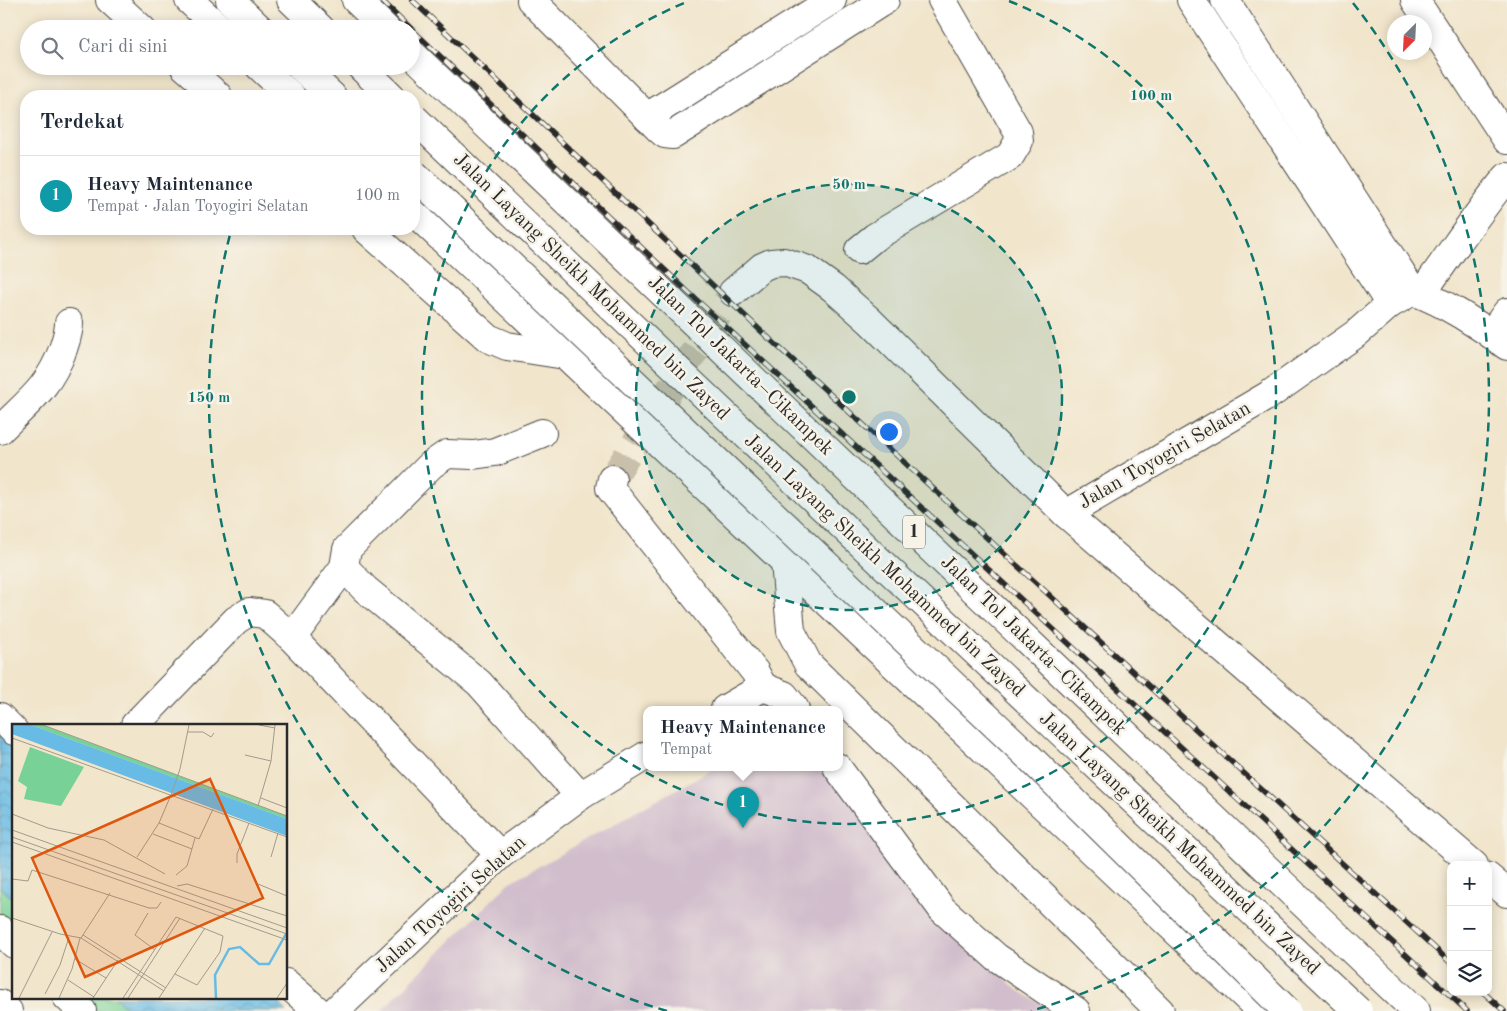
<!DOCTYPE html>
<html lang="id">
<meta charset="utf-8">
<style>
body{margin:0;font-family:"Old Standard TT",serif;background:#f6f6f7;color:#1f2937}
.controls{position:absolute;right:15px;bottom:15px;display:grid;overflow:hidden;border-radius:10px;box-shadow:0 2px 12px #0003}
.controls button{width:45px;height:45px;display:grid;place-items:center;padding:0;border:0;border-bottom:1px solid #e0e1e3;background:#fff;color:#1f2937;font:25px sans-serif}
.compass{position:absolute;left:1387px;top:15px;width:45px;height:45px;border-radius:50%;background:#fff;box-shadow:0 2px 12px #0003;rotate:204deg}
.you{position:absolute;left:888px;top:431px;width:18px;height:18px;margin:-12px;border:4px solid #fff;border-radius:50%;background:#1a73e8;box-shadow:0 0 0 8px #1a73e833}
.badge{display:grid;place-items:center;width:32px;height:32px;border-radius:50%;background:#b5179e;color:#fff;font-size:16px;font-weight:700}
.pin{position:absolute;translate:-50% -41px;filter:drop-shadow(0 1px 2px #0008)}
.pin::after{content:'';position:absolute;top:26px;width:18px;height:15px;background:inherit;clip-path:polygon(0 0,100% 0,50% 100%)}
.popup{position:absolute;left:643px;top:706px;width:200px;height:65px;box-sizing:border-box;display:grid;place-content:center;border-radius:10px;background:#fff;filter:drop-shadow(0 1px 4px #0005);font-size:16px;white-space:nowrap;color:#747a83}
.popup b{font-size:19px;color:#1f2937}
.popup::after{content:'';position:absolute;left:50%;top:100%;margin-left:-10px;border:10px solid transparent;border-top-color:#fff}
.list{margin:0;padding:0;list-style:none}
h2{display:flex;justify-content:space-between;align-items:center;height:65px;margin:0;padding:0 20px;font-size:21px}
h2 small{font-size:16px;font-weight:400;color:#747a83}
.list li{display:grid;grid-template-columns:32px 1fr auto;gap:15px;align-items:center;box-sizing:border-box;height:80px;padding:0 20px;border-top:1px solid #e0e1e3}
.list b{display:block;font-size:19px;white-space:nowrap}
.list p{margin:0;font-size:16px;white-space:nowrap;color:#747a83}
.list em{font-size:16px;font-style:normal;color:#747a83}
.icon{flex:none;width:28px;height:28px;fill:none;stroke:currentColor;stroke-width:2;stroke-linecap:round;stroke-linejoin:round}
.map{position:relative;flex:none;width:1507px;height:1011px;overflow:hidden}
.search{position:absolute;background:#fff;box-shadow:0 2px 12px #0003;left:20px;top:20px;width:400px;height:55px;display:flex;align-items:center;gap:12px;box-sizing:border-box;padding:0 18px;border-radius:28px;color:#747a83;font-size:19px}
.panel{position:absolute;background:#fff;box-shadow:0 2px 12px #0003;left:20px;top:90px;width:400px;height:145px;border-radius:20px}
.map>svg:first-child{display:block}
.railway{fill:#d1bdcc}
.green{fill:#78d196;stroke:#527e60}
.water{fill:url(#water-waves);stroke:#4a7388}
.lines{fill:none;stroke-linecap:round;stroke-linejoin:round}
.minor-tunnel{stroke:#c9c0ab;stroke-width:28;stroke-dasharray:28 14;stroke-linecap:butt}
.minor-casing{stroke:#494743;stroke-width:30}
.major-casing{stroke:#494743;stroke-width:30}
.highway-casing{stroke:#494743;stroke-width:30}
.minor{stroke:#fff;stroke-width:28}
.major{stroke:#fff;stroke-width:28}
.highway{stroke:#fff;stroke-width:28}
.rail-casing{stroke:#2b2b2b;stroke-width:5.5}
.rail{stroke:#f7f3e8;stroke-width:4;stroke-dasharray:11;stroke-linecap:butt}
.highway-bridge-casing{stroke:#494743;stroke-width:30;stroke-linecap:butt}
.highway-bridge{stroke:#fff;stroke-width:28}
.ring{fill:none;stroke:#0f766e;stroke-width:2.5;stroke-dasharray:9 6}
.labels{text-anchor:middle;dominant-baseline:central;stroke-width:5;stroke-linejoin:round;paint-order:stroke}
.shield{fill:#f7f3e8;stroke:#686764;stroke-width:1}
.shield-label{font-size:19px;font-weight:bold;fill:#2b2b2b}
.street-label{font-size:20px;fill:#2b2b2b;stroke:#f7f3e8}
.inset-river{fill:none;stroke:#68bbe4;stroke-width:2.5}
.inset-road{fill:none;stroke:#a29b8b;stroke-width:1}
.view{fill:#df570e;fill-opacity:0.15;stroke:#df570e;stroke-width:2.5}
.inset-edge{fill:none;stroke:#2b2b2b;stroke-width:2.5}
.centre{fill:#0f766e;stroke:#f7f3e8;stroke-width:2.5}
.ring-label{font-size:15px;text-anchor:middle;font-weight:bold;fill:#0f766e;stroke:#f7f3e8;stroke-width:5;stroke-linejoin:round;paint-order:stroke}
</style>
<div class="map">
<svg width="1507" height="1011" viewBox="0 0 1507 1011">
<defs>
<pattern id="water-waves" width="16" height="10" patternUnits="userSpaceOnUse" patternTransform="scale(1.25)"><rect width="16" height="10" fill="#68bbe4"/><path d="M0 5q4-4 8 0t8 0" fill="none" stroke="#5698b9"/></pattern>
</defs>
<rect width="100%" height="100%" fill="#f7f3e8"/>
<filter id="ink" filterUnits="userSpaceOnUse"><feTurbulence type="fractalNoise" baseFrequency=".02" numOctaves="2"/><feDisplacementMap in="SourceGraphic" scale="10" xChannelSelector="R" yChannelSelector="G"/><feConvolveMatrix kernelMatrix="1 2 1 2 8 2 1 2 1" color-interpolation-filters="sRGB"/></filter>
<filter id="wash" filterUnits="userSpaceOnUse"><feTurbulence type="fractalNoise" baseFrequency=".0096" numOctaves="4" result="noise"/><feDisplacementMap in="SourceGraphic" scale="20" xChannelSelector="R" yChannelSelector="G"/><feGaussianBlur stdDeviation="1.12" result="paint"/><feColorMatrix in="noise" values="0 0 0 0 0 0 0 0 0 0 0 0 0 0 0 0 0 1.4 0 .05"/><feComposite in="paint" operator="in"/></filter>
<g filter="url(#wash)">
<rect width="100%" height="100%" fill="#f1e5cb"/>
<path class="railway" d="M716 767H828L947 922 1016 989 1053 1011H381L509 883Z"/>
<g class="green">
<path d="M0 887 14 900V940L0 927Z"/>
<path d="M71 997H115L129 1011H84Z"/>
</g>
<g class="water">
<path d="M0 729 14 743V900L0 887Z"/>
<path d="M115 997H272L286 1011H129Z"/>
</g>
</g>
<g filter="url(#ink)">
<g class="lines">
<path class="minor-tunnel" d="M612 479 733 292"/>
<g class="minor-casing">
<g id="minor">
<path d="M531 0 658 128 665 134 673 135 885 0"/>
<path d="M1191 0 1390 304"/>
<path d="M1225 0 1413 291"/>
<path d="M1415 0 1507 140"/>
<path d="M647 117 832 0"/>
<path d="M859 250 875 237 1010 156 1019 141 1018 132 942 0"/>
<path d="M733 292 762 267 771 263 784 262 808 270 833 288 870 321 1066 514 1474 865"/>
<path d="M1421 294C1450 255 1476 214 1507 177"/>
<path d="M1491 334 1507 312"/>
<path d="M0 430C28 402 49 388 63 349 66 340 69 332 69 323"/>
<path d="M612 479 610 488 613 492 755 672 763 687"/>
<path d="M1066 514 1269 395 1357 333 1390 304 1413 291C1444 302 1481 326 1507 346"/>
<path d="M785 562 791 631 808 664 1160 1011"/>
<path d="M344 567 365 589 479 683 580 796"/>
<path d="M292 638 344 567 347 549 431 465 447 454 473 455 495 452 542 433"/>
<path d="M763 687 784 695 795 709"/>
<path d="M725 709 763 687"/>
<path d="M0 717 14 731"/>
<path d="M135 725 236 620 249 612 265 614 292 638 500 855"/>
<path d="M837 767 942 909 996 957 1076 1011"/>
<path d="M1488 877 1507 893"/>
<path d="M286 983 318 1011"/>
<path d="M0 1004 8 1011"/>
<path d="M335 1011 500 855 580 796 647 755"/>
</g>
</g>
<g class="major-casing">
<g id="major">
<path d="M0 930 14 944"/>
<path d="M67 997 82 1011"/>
</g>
</g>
<g class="highway-casing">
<g id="highway">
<path d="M110 0 142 29"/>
<path d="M189 0 220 29"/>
<path d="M230 0 260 29"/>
<path d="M291 0 321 29"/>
<path d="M356 0 386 29"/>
<path d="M411 53 1416 1011"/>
<path d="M184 66 218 96"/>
<path d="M259 66 291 96"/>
<path d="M300 66 332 96"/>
<path d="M360 66 391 96"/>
<path d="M414 212 1261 1011"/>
<path d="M366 229 488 338 507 346 565 355"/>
</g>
</g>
<use href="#minor" class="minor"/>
<use href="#major" class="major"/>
<use href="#highway" class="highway"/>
<g class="rail-casing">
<g id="rail">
<path d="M381 0 688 292 1467 1011"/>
<path d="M412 0 761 331 1451 963"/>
<path d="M1483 992 1504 1011"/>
</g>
</g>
<use href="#rail" class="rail"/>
<g class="highway-bridge-casing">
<g id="highway-bridge">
<path d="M414 118C726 418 1042 715 1358 1011"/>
<path d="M414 174 1027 755 1287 1011"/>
</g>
</g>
<use href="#highway-bridge" class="highway-bridge"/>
</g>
</g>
<circle cx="849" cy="397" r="213" fill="#0f766e" fill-opacity=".12"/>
<g class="ring">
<circle cx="849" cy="397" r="213"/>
<path d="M1009 1A427 427 0 1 1 689 1"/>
<path d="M667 1011A640 640 0 0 1 231 231M1353 3A640 640 0 0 1 1031 1011"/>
</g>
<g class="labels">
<rect class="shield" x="903" y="515.5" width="22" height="33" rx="4"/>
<g class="shield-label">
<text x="914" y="532">1</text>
</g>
<g class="street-label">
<text transform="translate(591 287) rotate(44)">Jalan Layang Sheikh Mohammed bin Zayed</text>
<text transform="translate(740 366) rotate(44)">Jalan Tol Jakarta–Cikampek</text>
<text transform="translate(1165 456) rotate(-30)">Jalan Toyogiri Selatan</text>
<text transform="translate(884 566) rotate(43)">Jalan Layang Sheikh Mohammed bin Zayed</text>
<text transform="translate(1033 646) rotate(44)">Jalan Tol Jakarta–Cikampek</text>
<text transform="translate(1179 844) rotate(43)">Jalan Layang Sheikh Mohammed bin Zayed</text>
<text transform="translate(451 905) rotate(-42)">Jalan Toyogiri Selatan</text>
</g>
</g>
<g transform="translate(12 724)">
<rect width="275" height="275" fill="#f1e5cb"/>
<path d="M19 1H31L275 92V95Z" fill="#78d196"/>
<path d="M18 23 72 43 49 82 12 75 15 63 6 57Z" fill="#78d196"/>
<path d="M0 1H19L275 95V112L0 10Z" fill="#68bbe4"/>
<path class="inset-river" d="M204 274 203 251 217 225 228 223 247 240H257L274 210"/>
<path class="inset-road" d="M31 1 275 92M247 1 263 4M175 8H191L199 13 202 9M0 14 275 113M233 31 259 37M249 74 275 84M246 82 259 37 263 1M0 90 36 104 92 116 153 150M147 99 187 115 201 85M0 106 275 204M141 110 180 125M0 113 275 210M0 118 275 216M125 133 147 99 159 71 168 45 177 1M259 133 266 109M225 139V130L237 99M164 151 175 142 183 114M0 155 16 157 20 146 137 184H145L149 178M246 160 275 172M165 162 175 160 275 192M136 189 123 211 143 226M0 194 48 210 69 214 98 169M71 211 154 264M69 214 152 267M63 235 94 254M56 256 82 273M33 270 48 241 57 213M7 274 40 208M47 274 60 245 68 214M81 274 106 236M111 274 164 193 211 212 208 228 185 261 163 250M116 274 168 194M147 274 193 204M265 274 275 259"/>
<path class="view" d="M198 55 251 174 73 253 20 134Z"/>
<rect width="275" height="275" class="inset-edge"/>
</g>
<circle cx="849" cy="397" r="8" class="centre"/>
<g class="ring-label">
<text x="1151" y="100">100 m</text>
<text x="849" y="189">50 m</text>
<text x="209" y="402">150 m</text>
</g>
</svg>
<div class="controls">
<button>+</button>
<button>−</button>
<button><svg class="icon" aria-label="layers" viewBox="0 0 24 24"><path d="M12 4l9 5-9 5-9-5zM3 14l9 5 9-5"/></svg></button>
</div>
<svg class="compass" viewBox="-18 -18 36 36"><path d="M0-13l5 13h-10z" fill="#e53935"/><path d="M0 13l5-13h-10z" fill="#747a83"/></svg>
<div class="you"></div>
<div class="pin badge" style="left:743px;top:828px;background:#0f9aa8">1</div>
<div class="popup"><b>Heavy Maintenance</b>Tempat</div>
<div class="search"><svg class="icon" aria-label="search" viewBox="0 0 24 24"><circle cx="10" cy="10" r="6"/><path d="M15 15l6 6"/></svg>Cari di sini</div>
<section class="panel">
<h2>Terdekat<small></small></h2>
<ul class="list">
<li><span class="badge" style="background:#0f9aa8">1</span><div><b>Heavy Maintenance</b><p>Tempat · Jalan Toyogiri Selatan</p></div><em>100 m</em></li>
</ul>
</section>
</div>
